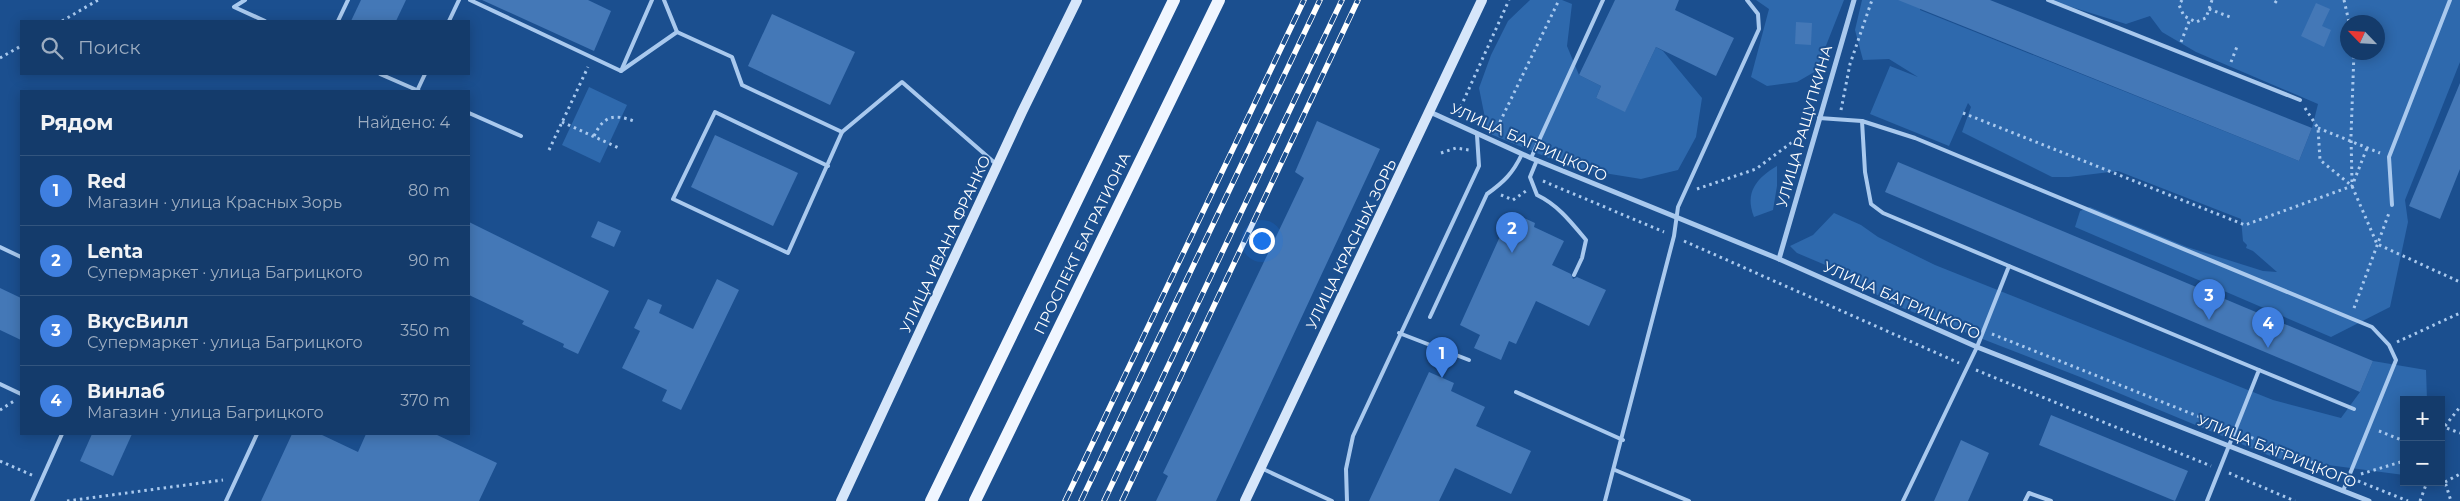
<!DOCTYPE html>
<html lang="ru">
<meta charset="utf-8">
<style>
body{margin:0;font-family:Montserrat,sans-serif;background:#1d4271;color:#f1f3f6}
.controls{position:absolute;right:15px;bottom:15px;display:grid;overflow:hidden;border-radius:0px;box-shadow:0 2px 12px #0003}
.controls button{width:45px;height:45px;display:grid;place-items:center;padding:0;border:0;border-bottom:1px solid #33557e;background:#143b6b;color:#f1f3f6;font:25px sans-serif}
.compass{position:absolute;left:2340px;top:15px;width:45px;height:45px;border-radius:50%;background:#143b6b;box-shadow:0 2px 12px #0003;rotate:295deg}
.you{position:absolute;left:1261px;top:240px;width:18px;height:18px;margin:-12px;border:4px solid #fff;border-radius:50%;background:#1a73e8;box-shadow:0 0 0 8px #1a73e833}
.badge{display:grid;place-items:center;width:32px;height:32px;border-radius:50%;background:#d6ab8b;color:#fff;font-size:16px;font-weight:700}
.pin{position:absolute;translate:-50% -41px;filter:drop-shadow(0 1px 2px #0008)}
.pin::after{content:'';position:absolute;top:26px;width:18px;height:15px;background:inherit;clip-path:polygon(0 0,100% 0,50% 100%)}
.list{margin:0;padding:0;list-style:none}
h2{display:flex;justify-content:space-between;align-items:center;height:65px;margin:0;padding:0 20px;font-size:21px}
h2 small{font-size:16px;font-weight:400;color:#9dadc1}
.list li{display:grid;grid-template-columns:32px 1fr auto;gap:15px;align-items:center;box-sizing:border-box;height:70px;padding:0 20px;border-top:1px solid #33557e}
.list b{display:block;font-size:19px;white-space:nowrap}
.list p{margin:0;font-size:16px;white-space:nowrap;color:#9dadc1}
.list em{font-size:16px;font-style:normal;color:#9dadc1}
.icon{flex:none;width:28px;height:28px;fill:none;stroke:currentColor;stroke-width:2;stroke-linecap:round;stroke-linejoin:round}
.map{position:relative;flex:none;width:2460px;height:501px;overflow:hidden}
.search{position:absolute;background:#143b6b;box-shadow:0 2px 12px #0003;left:20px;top:20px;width:450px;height:55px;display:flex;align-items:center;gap:12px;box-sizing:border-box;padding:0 18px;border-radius:0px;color:#9dadc1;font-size:19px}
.panel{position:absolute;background:#143b6b;box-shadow:0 2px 12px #0003;left:20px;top:90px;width:450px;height:345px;border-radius:0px}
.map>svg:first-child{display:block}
.green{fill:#2e69ad;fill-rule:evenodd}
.building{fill:#4478b7}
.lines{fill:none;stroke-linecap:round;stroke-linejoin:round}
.path{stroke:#a9c9ee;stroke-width:3;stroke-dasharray:2.5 4;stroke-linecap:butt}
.lane{stroke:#a9c9ee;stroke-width:4}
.street{stroke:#a9c9ee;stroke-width:5}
.secondary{stroke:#d6e6fa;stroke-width:10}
.primary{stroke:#f0f6ff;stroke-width:12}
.rail-casing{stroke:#fff;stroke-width:5.5}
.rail{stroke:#1b4f8f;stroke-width:4;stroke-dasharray:11;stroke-linecap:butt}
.labels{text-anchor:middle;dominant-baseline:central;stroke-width:4;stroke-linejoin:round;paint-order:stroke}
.street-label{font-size:15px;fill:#fff;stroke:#1b4f8f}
</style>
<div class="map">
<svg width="2460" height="501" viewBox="0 0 2460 501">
<rect width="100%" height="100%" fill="#1b4f8f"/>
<g class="green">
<path d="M1530 0H1562L1572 4 1567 46 1579 75 1601 86 1596 98 1625 111 1656 47 1663 51 1702 98 1696 137 1678 170 1641 179 1573 168 1488 133 1479 88 1491 55 1508 21Z"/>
<path d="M1756 0H1844L1816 71 1797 82 1767 86 1751 77 1769 9Z"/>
<path d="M1862 0H1923L1920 10 2299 161 2312 128 2318 104 2196 52 2162 32 2150 16 2126 24 2049 0H2460V62L2405 200 2408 222 2390 307 2331 337 2075 227 2080 211 2090 207 2187 247 2263 271 2277 272 2253 251 2246 248 2247 245 2243 241 2241 219 2118 171 2069 177H2052L1962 132 1971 107 1968 103 1949 146 1870 114 1890 66 1918 77 1889 59 1863 60 1855 30ZM2348 22H2378V52H2348Z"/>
<path d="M589 87 627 105 600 163 562 145Z"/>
<path d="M1777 166V186L1773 210 1754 217C1744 192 1757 178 1777 166Z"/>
<path d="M1834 213 1861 225 1878 237 1935 265 2273 400 2341 418 2360 392 2373 361 2426 370 2427 400H2404V475L2275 458 2080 377 1887 302 1849 275 1797 253 1790 246 1813 235Z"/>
</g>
<g class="building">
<path d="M361 0H406L396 21H351Z"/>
<path d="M482 0H588L611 11 594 51Z"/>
<path d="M1615 0H1679L1675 10 1734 38 1716 76 1656 47 1625 112 1596 98 1601 86 1579 75Z"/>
<path d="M1898 0H1990L2312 128 2299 161Z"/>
<path d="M2316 3 2330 9 2322 26 2331 30 2324 47 2301 36Z"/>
<path d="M772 14 855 52 830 105 748 66Z"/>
<path d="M1796 22 1812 23 1811 45 1795 44Z"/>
<path d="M2460 83V169L2440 219 2409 206Z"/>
<path d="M1317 121 1380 149 1216 501H1156L1168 476 1163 473 1304 178 1295 172Z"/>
<path d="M715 135 798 173 773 226 691 187Z"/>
<path d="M1898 162 2373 361 2360 392 1885 192Z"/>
<path d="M1511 212 1535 223 1534 227 1564 241 1552 265 1571 274 1573 279 1577 277 1606 290 1589 326 1536 301 1516 344 1509 341 1501 360 1474 348 1480 335 1460 325Z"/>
<path d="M598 221 621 231 614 247 591 237Z"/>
<path d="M469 222 609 291 578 354 563 347 564 344 522 324 524 321 469 295Z"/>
<path d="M717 279 739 290 681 410 662 401 667 390 622 368 640 331 634 328 648 299 662 305 659 313 693 329Z"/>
<path d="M0 288 21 298V340L0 330Z"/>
<path d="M1429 372 1454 383 1451 391 1485 407 1476 426 1531 451 1511 494 1455 468 1439 501H1369Z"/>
<path d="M2051 415 2188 471 2175 501 2039 445Z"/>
<path d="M92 434H132L113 476 80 461Z"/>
<path d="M292 434H320L358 452 366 434H435L497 463 479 501H261Z"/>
<path d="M1961 440 1989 453 1968 501H1934Z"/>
</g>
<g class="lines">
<g class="path">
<path d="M2182 0 2179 5 2184 16 2196 22 2206 18 2212 0"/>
<path d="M2344 0 2349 22"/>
<path d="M2275 3 2277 0"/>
<path d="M2209 9 2230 17"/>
<path d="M62 21 98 0"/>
<path d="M2181 42 2190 19"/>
<path d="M0 58 21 46"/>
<path d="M2231 62 2238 44"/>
<path d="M2305 108 2318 128 2320 160 2352 186 2377 244 2460 282"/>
<path d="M1841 110 1850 64 1872 0"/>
<path d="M1458 113 1509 0"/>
<path d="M1963 113 2245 225 2352 186 2367 148"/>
<path d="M562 122 621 149"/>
<path d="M1497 128 1559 0"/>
<path d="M2318 128 2380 153"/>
<path d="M594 136C604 115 614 114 634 121"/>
<path d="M549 150 588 67"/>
<path d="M1441 153 1456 148 1469 150"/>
<path d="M1543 181 1664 232"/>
<path d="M2352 182 2351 136 2354 52"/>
<path d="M1697 189 1756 169 1803 134"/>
<path d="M1501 195 1513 200 1526 191"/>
<path d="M1684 241 1959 363"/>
<path d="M2354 308 2389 213"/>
<path d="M1992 334 2225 427"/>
<path d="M2397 342 2460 313"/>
<path d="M1976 370 2211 466"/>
<path d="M0 410 14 401"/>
<path d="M2441 426 2460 433"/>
<path d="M2445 426 2460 407"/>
<path d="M2379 431 2404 441"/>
<path d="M2245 435 2341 474"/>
<path d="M0 461 34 476"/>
<path d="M2229 473 2295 501"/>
<path d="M2361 474 2404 461"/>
<path d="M2441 480 2445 482 2451 501"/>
<path d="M2358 481 2408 501"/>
<path d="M2445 482 2460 474"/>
<path d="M67 501 223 480"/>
<path d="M2420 501 2427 482"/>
</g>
<g class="lane">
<path d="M245 0 234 7 265 21"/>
<path d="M470 0 621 71 677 32"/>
<path d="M664 0 677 32 732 57 742 85 842 132 902 82 996 164"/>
<path d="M2048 0 2300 100"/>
<path d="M338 21 348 0"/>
<path d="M449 21 459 0"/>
<path d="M621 71 652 0"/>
<path d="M380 74 419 91"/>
<path d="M417 91 425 74"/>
<path d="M469 113 521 136"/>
<path d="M1819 118 1862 121"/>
<path d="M1531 158 1603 0"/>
<path d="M1537 160 1530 177 1537 195C1558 205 1571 222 1586 240L1582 258 1574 275"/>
<path d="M828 166 715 112 673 199 788 253 842 132"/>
<path d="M2392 205 2389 157 2450 0"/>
<path d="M0 247 21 257"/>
<path d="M2009 266 2259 370 2207 501"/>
<path d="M1430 317 1487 194C1504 182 1513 173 1522 154"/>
<path d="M1399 333 1469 360"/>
<path d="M2259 370 2354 409"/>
<path d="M0 384 21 394"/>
<path d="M1516 392 1623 440"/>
<path d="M1261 468 1332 501"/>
<path d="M1615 470 1689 501"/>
<path d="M32 501 62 434"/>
<path d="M226 501 257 434"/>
<path d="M1347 501 1346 469 1353 436 1479 166 1477 135"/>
<path d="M1605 501 1674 236 1678 207 1759 29 1758 14 1747 0"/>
<path d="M1903 501 1977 347 2009 266 1883 213 1871 204 1865 172 1862 121 1915 138 2372 327 2389 345 2396 360 2343 491"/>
<path d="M2025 501 2029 493 2051 501"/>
</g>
<g class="street">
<path d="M1430 112 1531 158 1779 259 1977 347 2369 501"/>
<path d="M1779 259 1854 0"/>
</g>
<g class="secondary">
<path d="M841 501 1022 112 1077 0"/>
<path d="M1245 501 1482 0"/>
</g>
<g class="primary">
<path d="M931 501 1174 0"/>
<path d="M975 501 1219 0"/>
</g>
<g class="rail-casing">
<g id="rail">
<path d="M1065 501 1304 0"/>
<path d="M1081 501 1320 0"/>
<path d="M1104 501 1342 0"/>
<path d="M1122 501 1358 0"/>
</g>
</g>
<use href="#rail" class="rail"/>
</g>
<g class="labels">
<g class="street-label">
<text transform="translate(1804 126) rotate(-74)">УЛИЦА РАЩУПКИНА</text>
<text transform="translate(1529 142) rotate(24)">УЛИЦА БАГРИЦКОГО</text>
<text transform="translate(1082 243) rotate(-64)">ПРОСПЕКТ БАГРАТИОНА</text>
<text transform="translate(945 244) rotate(-65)">УЛИЦА ИВАНА ФРАНКО</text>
<text transform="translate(1351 244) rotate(-64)">УЛИЦА КРАСНЫХ ЗОРЬ</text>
<text transform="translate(1902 300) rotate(24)">УЛИЦА БАГРИЦКОГО</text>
<text transform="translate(2277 451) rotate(22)">УЛИЦА БАГРИЦКОГО</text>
</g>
</g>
</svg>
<div class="controls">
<button>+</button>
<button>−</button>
</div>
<svg class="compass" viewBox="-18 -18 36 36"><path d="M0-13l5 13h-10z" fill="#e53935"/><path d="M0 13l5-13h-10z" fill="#9dadc1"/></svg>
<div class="you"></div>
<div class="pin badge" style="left:1442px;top:378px;background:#3f7fe0">1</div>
<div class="pin badge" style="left:1512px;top:253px;background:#3f7fe0">2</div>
<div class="pin badge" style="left:2209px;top:320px;background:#3f7fe0">3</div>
<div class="pin badge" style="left:2268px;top:348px;background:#3f7fe0">4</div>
<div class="search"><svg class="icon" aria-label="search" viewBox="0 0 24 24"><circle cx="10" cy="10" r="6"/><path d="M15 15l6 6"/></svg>Поиск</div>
<section class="panel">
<h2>Рядом<small>Найдено: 4</small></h2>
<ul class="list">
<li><span class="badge" style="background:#3f7fe0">1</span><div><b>Red</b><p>Магазин · улица Красных Зорь</p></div><em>80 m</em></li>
<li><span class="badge" style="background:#3f7fe0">2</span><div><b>Lenta</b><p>Супермаркет · улица Багрицкого</p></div><em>90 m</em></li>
<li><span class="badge" style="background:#3f7fe0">3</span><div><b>ВкусВилл</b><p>Супермаркет · улица Багрицкого</p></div><em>350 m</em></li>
<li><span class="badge" style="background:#3f7fe0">4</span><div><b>Винлаб</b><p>Магазин · улица Багрицкого</p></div><em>370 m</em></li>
</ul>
</section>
</div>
